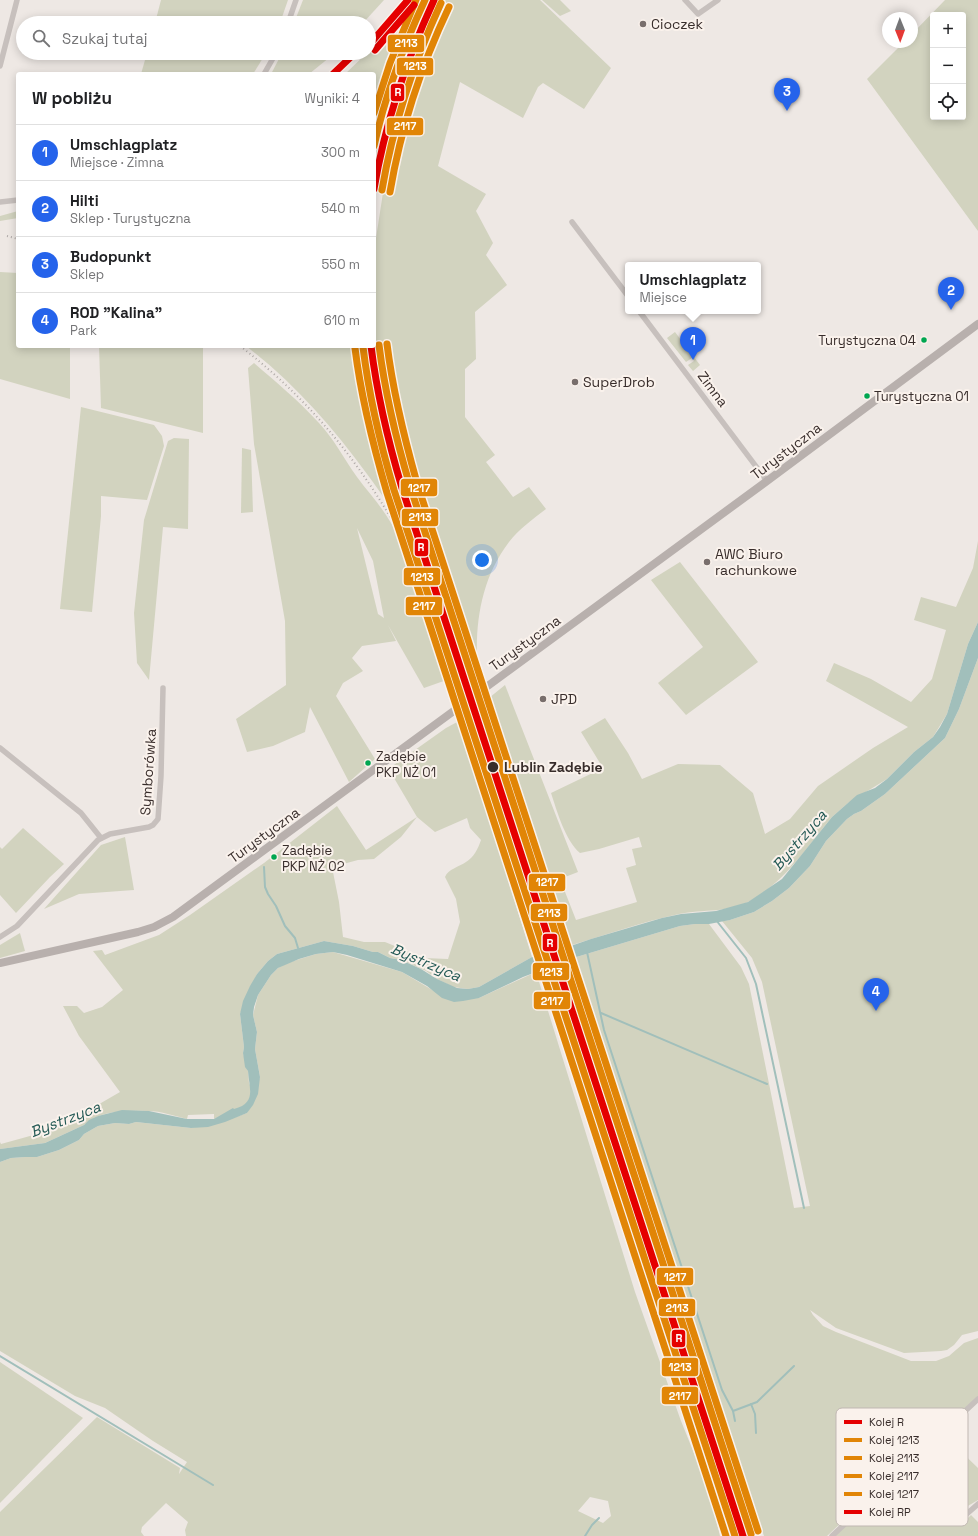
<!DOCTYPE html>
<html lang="pl">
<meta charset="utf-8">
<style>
body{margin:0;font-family:"Space Grotesk",sans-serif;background:#f6f6f6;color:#202124}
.controls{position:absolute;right:12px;top:12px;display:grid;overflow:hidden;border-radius:4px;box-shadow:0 2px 10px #0003}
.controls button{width:36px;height:36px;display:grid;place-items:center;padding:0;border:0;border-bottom:1px solid #e0e0e0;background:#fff;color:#202124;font:20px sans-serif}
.compass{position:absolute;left:882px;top:12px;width:36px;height:36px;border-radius:50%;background:#fff;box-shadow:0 2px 10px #0003;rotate:179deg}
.you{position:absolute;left:482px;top:560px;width:14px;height:14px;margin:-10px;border:3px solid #fff;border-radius:50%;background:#1a73e8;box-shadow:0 0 0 6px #1a73e833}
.badge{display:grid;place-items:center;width:26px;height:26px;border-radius:50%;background:#2563eb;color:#fff;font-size:13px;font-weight:700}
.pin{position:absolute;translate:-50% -33px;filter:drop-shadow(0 1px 2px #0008)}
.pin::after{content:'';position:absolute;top:21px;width:14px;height:12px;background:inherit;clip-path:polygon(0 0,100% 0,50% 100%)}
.popup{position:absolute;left:625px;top:262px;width:136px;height:52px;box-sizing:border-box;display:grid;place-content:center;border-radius:4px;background:#fff;filter:drop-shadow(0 1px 3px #0005);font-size:13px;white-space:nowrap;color:#757577}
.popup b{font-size:15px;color:#202124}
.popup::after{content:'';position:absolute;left:50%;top:100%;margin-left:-8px;border:8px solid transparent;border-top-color:#fff}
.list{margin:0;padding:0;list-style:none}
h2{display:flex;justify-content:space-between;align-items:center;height:52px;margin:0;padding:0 16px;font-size:17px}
h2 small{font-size:13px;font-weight:400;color:#757577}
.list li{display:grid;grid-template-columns:26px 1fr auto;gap:12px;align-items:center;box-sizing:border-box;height:56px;padding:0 16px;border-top:1px solid #e0e0e0}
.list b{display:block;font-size:15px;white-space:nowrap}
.list p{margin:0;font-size:13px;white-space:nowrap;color:#757577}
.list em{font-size:13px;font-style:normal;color:#757577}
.icon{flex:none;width:22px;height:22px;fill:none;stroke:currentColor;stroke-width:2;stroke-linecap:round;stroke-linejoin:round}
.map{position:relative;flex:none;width:978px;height:1536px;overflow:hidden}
.search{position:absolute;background:#fff;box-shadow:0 2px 10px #0003;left:16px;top:16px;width:360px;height:44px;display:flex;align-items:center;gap:10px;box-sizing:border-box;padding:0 14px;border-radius:22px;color:#757577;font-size:15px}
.panel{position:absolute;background:#fff;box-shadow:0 2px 10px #0003;left:16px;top:72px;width:360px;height:276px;border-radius:4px}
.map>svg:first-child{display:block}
.green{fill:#d2d3bf;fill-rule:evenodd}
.water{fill:#a1bfbb}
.pier{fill:#eee8e4}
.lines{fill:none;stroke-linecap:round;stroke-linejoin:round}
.stream{stroke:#a1bfbb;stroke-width:2}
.minor{stroke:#c7c0bd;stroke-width:5.5}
.secondary{stroke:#b8b0ad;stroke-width:8}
.rail{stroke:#afa9a7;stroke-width:2;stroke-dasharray:1 3;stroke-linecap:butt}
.rail-1-casing{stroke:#faf2ec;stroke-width:10}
.rail-2-casing{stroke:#faf2ec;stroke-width:10}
.rail-3-casing{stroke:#faf2ec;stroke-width:10}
.rail-4-casing{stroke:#faf2ec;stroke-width:10}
.rail-5-casing{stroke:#faf2ec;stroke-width:10}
.rail-6-casing{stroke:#faf2ec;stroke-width:10}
.rail-1{stroke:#e50000;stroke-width:7}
.rail-2{stroke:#e18506;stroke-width:7}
.rail-3{stroke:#e18506;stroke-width:7}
.rail-4{stroke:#e18506;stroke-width:7}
.rail-5{stroke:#e18506;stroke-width:7}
.rail-6{stroke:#e50000;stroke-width:7}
.poi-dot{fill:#786e6c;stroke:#faf2ec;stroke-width:1.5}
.bus-dot{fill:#00a651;stroke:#faf2ec;stroke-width:1.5}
.stop-dot{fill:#382d2b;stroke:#faf2ec;stroke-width:1.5}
.labels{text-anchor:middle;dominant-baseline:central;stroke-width:4;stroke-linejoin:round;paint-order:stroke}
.bus-label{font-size:13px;fill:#382d2b;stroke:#faf2ec;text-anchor:start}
.poi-label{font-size:14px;fill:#382d2b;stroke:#faf2ec;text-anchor:start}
.street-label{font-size:14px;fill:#382d2b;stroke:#faf2ec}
.stop-label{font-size:14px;font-weight:bold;fill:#382d2b;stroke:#faf2ec;text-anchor:start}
.water-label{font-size:15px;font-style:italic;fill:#225854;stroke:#faf2ec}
.key{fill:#faf2ec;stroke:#c0b7b2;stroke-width:1}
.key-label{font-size:11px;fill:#382d2b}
.line-badge{stroke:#faf2ec;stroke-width:1.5}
.badge-label{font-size:11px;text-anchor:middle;font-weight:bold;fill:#fff}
</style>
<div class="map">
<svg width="978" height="1536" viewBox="0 0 978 1536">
<rect width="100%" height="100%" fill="#eee8e4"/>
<g class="green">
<path d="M161 0H288L280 23H155Z"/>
<path d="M303 0H384L363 23H294Z"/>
<path d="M420 0H425L401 61 383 128 374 170V74H345L367 53H369V51Z"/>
<path d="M441 0H540L611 68 584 109 543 83 538 87 523 118 460 82 438 166 486 194 476 211 493 243 486 255 507 285 475 312 476 359 465 369V417L495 455 486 462 513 497 529 487 546 509C533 519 519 529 509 542 480 580 474 627 478 673H468L463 662 426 546 382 396 375 342 374 315V251L393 128 416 53Z"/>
<path d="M542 0H560L571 11 560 16Z"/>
<path d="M945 0H978V231L867 79 904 42H912V34ZM933 15H963V117H933Z"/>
<path d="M147 53H266L253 74H141Z"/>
<path d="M282 53H335L309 74H271Z"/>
<path d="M18 211V218L0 221V216Z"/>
<path d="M0 272 18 273V346H70V399L0 379Z"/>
<path d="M675 332 700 365 693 371 688 365 694 361 692 358 686 362 667 338Z"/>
<path d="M99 346H203V433L101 408Z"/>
<path d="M246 346H364L369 388 376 419 391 462 401 501 418 548 425 574 424 575C419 563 414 550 408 538 397 516 382 494 367 474 332 426 293 382 246 346Z"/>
<path d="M254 363C276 382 299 401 319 423 334 439 344 459 357 477 368 492 382 507 391 523 419 572 437 625 455 677L424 688 388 625 396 641 362 646 352 658 363 671 343 683 336 696 375 759 349 782 310 707 305 732 273 746 247 752 236 719 286 685 285 621 254 444 248 368ZM357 528 373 561 384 618 378 614Z"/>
<path d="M81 407 154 425 162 436 164 446 147 500 101 496V516L92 612 60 609Z"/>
<path d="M174 438 189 439 188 529 163 527 149 680 137 663 134 613 144 520 168 441Z"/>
<path d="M242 448 251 450 253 512 241 513Z"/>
<path d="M978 541V622L968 644 947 714 933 737 914 752 887 779 848 803 832 817C806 848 787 880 750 901 729 913 703 909 679 914 642 922 605 935 569 946L484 702 505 685 578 872 560 879 576 920 637 902 626 868 636 865 632 849 642 847 639 837 599 849 580 853C565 840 557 811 551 793L603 768 581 732 605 718 628 753 642 779 678 764 720 765 753 793 765 834 790 819 818 786 873 748 908 727 826 681 834 663 871 679 911 702 932 679 946 630 914 620 921 597 956 607 973 568Z"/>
<path d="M680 562 758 662 686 715 658 683 703 647 651 580Z"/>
<path d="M978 658V1331L962 1335 954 1345 947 1350 941 1351 904 1353 836 1328 810 1310 813 1315 823 1326 836 1332 911 1361H936L949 1356 964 1343 978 1338V1397L953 1421 912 1456 827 1536H764L721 1415 680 1279 573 958 680 926 695 924H709L741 967 749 984 794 1208 810 1206 762 982 752 958 722 921 730 920 754 912 772 901 789 888 810 866 826 841 847 819 854 814 861 811 885 794 945 738 959 709Z"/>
<path d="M459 721 532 957 479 987 468 989 453 987 437 979 426 971 401 960 390 958 378 952H373L353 946 324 941 277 954 268 961 257 974 240 1014 244 1047 243 1053 248 1071 249 1083 251 1087 250 1098 247 1103 240 1108 214 1119V1114L188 1115 187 1119C175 1116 161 1111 148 1111 127 1110 100 1110 84 1125L45 1143 0 1149V1142L1 1144 48 1131 63 1125 120 1092 79 1036 63 1006H77L84 1013 102 1007 123 990 93 951 102 950 105 955 159 935 190 915 264 863 337 806 366 850 417 817 394 778 391 767 446 728ZM417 817 435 832 467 818 470 828 481 840C478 849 474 857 466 862 459 867 448 869 445 877L456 899 460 922 448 959 424 958 385 942H364L343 937 339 902 332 867 358 860 374 859 401 837Z"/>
<path d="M23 828 64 864 50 877 16 913 0 895V847L2 849Z"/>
<path d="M125 837 134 890 79 894 44 909 101 845Z"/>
<path d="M20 933 25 951 0 958V945Z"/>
<path d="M333 952 402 972 434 991 479 998 536 972 635 1292 681 1421 704 1478 713 1507 720 1536H186L185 1530 188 1522 166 1503 142 1527 141 1532 144 1536H0V1512L97 1417 180 1468 179 1474 187 1462 153 1441 105 1408 75 1396 0 1351V1162L11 1158 25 1157H37L59 1150 79 1140 84 1134 98 1126 115 1123 129 1124 136 1122 191 1128 236 1117 247 1113 260 1077 255 1049 257 1032 253 1015 258 995 271 975 278 968 287 963 316 954ZM590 1497 608 1501 611 1516 603 1523 578 1511Z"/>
<path d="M0 1362 83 1418 0 1503Z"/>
<path d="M948 1433V1439L978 1468V1500L966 1507 956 1516 963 1523 971 1515 978 1522V1536H834Z"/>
</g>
<path class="water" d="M978 622V658L959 709 945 738 885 794 861 811 854 814 847 819 826 841 810 866 789 888 772 901 754 912 730 920 709 924H695L680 926 573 958 523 977 479 998 463 1001 454 1002 442 998 427 986 402 972 347 955 333 952 316 954 299 959 278 968 271 975 258 995 254 1007 253 1015 257 1032 255 1049 260 1077 258 1094 253 1105 247 1113 225 1122 208 1127 191 1128 136 1122 129 1124 115 1123 98 1126 84 1134 79 1140 59 1150 37 1157H25L11 1158 0 1162V1149L45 1143 84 1125 89 1120 98 1116 122 1110 149 1111 187 1119H214L233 1108 234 1109C257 1103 249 1088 248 1071L245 1067 243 1053 244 1047 240 1014 243 1001 250 986 257 974 268 961 277 954 324 941 353 946 373 952H378L390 958 401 960 421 969 437 979 457 988 468 989 479 987 532 957 559 950 591 939 662 918 681 914 716 911 748 902 782 879 832 817 857 795 875 788 887 779 914 752 933 737 940 727 947 714 968 644Z"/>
<path class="pier" d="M556 949 562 965 554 967 548 950Z"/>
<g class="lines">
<g class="stream">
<path d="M264 867 265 887 268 894 276 906 285 926 295 938 298 948"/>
<path d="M716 920 746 958 756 984 804 1208"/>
<path d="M587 952 604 1030 722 1390 733 1411 757 1402 794 1366"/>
<path d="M601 1013 767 1084"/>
<path d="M0 1356 213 1485"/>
<path d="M751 1404 755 1414 756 1433"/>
<path d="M733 1411 735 1421"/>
<path d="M585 1536 592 1525 599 1518"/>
</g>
<g class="minor">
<path d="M685 0 698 14 718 0"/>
<path d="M288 23 296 0"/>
<path d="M0 66 17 0"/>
<path d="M264 74 276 53"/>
<path d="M0 202 18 200"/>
<path d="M572 222 628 296"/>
<path d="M639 311 767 481"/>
<path d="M0 748 81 813 101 838"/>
<path d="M0 937 17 926 98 840 110 834 149 827 153 825 158 819 161 776 163 688"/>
<path d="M962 1518 978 1504"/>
<path d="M832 1536 978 1399"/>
</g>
<path class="secondary" d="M0 963 138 932 154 927 173 917 767 481 978 324"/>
<g class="rail">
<path d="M7 236 18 239"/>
<path d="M240 346C354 433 420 551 466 685"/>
</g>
<g class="rail-1-casing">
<g id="rail-1">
<path d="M369 45 408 0"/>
<path d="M333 74 355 53"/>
<path d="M374 189C385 123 406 61 434 0"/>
<path d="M371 346C377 394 388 441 402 488L743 1536"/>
</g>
</g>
<g class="rail-2-casing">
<g id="rail-2">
<path d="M382 190C393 125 413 64 441 3"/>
<path d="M363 347C369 396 380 443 394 490L735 1536"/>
</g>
</g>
<g class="rail-3-casing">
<g id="rail-3">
<path d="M374 146C385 96 403 47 425 0"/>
<path d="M379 345C385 393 396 439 410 486L751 1534"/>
</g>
</g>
<g class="rail-4-casing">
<g id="rail-4">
<path d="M390 192C401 127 421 66 449 7"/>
<path d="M355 348C361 397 373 445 387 493L726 1536"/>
</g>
</g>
<g class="rail-5-casing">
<g id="rail-5">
<path d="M374 113 390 63 416 0"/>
<path d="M387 344C393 392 404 437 417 483L758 1531"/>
</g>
</g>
<g class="rail-6-casing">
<path id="rail-6" d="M375 50 414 5"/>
</g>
<use href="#rail-1" class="rail-1"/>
<use href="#rail-2" class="rail-2"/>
<use href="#rail-3" class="rail-3"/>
<use href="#rail-4" class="rail-4"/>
<use href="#rail-5" class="rail-5"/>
<use href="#rail-6" class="rail-6"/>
</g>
<g class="poi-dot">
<circle cx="643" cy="24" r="4"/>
<circle cx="575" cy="382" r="4"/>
<circle cx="707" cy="562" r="4"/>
<circle cx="543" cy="699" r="4"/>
</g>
<g class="bus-dot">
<circle cx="924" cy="340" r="3.5"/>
<circle cx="867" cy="396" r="3.5"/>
<circle cx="368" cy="763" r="3.5"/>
<circle cx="274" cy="857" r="3.5"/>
</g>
<circle class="stop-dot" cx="493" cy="767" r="6"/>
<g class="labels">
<g class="bus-label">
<text x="916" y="340" text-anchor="end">Turystyczna 04</text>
<text x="874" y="396">Turystyczna 01</text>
<text x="376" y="756">Zadębie<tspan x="376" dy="16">PKP NŻ 01</tspan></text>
<text x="282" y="850">Zadębie<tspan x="282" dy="16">PKP NŻ 02</tspan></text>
</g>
<g class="poi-label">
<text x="651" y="24">Cioczek</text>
<text x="583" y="382">SuperDrob</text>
<text x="715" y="554">AWC Biuro<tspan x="715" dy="16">rachunkowe</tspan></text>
<text x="551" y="699">JPD</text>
</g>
<g class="street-label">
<text transform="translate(713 389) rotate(53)">Zimna</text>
<text transform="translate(786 451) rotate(-37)">Turystyczna</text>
<text transform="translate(525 643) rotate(-36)">Turystyczna</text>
<text transform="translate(148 772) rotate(-86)">Symborówka</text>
<text transform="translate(264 835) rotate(-36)">Turystyczna</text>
</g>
<g class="stop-label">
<text x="504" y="767">Lublin Zadębie</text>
</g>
<g class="water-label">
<text transform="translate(799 840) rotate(-49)">Bystrzyca</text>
<text transform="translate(426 962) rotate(23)">Bystrzyca</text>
<text transform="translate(65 1119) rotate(-21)">Bystrzyca</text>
</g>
</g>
<rect x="836" y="1408" width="132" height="118" rx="6" class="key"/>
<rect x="844" y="1420" width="18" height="4" fill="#e50000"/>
<rect x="844" y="1438" width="18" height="4" fill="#e18506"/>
<rect x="844" y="1456" width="18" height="4" fill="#e18506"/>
<rect x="844" y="1474" width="18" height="4" fill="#e18506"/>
<rect x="844" y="1492" width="18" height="4" fill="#e18506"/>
<rect x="844" y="1510" width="18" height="4" fill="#e50000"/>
<g class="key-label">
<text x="869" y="1426">Kolej R</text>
<text x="869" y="1444">Kolej 1213</text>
<text x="869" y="1462">Kolej 2113</text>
<text x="869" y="1480">Kolej 2117</text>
<text x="869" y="1498">Kolej 1217</text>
<text x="869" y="1516">Kolej RP</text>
</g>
<g class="line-badge">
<rect x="387" y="34" width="38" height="19" rx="4" fill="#e18506"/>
<rect x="396" y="57" width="38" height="19" rx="4" fill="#e18506"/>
<rect x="390" y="83" width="15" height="19" rx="4" fill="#e50000"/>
<rect x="386" y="117" width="38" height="19" rx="4" fill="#e18506"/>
<rect x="400" y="478" width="38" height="19" rx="4" fill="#e18506"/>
<rect x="401" y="508" width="38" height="19" rx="4" fill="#e18506"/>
<rect x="414" y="538" width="15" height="19" rx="4" fill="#e50000"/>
<rect x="403" y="567" width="38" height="19" rx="4" fill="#e18506"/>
<rect x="405" y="596" width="38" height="20" rx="4" fill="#e18506"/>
<rect x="528" y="873" width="38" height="19" rx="4" fill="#e18506"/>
<rect x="530" y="903" width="38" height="19" rx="4" fill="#e18506"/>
<rect x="542" y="933" width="16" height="19" rx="4" fill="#e50000"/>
<rect x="532" y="962" width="38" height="19" rx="4" fill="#e18506"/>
<rect x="533" y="991" width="38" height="19" rx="4" fill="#e18506"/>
<rect x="656" y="1267" width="38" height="19" rx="4" fill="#e18506"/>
<rect x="658" y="1298" width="38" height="19" rx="4" fill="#e18506"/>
<rect x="671" y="1329" width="15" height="19" rx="4" fill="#e50000"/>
<rect x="661" y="1357" width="38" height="20" rx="4" fill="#e18506"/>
<rect x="661" y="1386" width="38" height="19" rx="4" fill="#e18506"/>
</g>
<g class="badge-label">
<text x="406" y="47">2113</text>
<text x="415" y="70">1213</text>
<text x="398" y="96">R</text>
<text x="405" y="130">2117</text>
<text x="419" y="492">1217</text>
<text x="420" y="521">2113</text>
<text x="421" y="551">R</text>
<text x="422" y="581">1213</text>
<text x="424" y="610">2117</text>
<text x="547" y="886">1217</text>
<text x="549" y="917">2113</text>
<text x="550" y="947">R</text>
<text x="551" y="976">1213</text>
<text x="552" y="1005">2117</text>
<text x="675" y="1281">1217</text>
<text x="677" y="1312">2113</text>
<text x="679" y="1342">R</text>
<text x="680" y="1371">1213</text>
<text x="680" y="1400">2117</text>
</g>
</svg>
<div class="controls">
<button>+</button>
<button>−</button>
<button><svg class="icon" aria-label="locate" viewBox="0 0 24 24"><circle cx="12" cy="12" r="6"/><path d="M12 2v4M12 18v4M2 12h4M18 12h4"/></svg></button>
</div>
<svg class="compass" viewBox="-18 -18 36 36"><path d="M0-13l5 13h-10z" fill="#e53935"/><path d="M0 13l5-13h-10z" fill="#757577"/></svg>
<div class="you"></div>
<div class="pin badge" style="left:693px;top:360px">1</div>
<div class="popup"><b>Umschlagplatz</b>Miejsce</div>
<div class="pin badge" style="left:951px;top:310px">2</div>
<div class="pin badge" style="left:787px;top:111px">3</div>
<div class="pin badge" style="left:876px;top:1011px">4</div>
<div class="search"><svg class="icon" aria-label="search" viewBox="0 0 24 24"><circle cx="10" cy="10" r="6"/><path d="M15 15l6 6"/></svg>Szukaj tutaj</div>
<section class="panel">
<h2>W pobliżu<small>Wyniki: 4</small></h2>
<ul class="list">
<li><span class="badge">1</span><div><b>Umschlagplatz</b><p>Miejsce · Zimna</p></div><em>300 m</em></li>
<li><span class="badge">2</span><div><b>Hilti</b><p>Sklep · Turystyczna</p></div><em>540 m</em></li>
<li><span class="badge">3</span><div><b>Budopunkt</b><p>Sklep</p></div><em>550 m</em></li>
<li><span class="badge">4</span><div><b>ROD &quot;Kalina&quot;</b><p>Park</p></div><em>610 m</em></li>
</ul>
</section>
</div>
